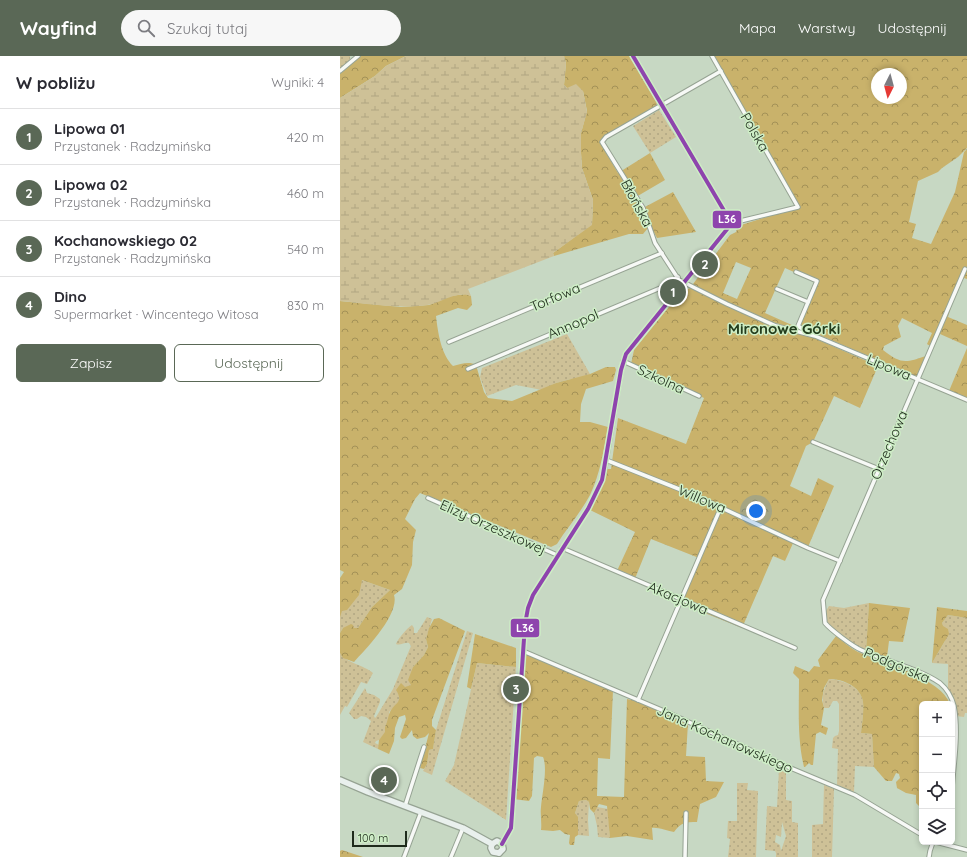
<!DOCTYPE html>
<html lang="pl">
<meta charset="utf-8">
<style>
body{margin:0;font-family:Quicksand,sans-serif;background:#f7f7f7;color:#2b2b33}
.controls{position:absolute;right:12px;bottom:12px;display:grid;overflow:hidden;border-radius:6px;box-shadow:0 2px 6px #0003}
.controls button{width:36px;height:36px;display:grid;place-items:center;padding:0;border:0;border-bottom:1px solid #e1e1e2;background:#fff;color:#2b2b33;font:20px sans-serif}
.compass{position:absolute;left:531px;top:12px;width:36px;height:36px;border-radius:50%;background:#fff;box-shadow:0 2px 6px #0003;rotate:186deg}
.scale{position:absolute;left:12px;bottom:10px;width:55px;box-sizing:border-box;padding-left:4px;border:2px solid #1f2b1c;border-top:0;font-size:11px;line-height:14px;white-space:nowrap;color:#1f2b1c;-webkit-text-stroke:3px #ceeec6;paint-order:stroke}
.you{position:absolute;left:416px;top:455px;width:14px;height:14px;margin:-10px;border:3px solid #fff;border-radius:50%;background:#1a73e8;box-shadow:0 0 0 6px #1a73e833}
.badge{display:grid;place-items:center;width:26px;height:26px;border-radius:50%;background:#5a6856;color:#fff;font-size:13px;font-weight:700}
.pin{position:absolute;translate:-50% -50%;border:2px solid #fff;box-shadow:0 1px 4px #0006}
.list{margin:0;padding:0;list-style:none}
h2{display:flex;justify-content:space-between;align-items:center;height:52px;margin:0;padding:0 16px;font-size:17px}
h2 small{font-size:13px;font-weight:400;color:#7c7c81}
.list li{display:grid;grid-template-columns:26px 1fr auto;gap:12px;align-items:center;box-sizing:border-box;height:56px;padding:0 16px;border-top:1px solid #e1e1e2}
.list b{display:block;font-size:15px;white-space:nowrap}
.list p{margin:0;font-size:13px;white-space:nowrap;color:#7c7c81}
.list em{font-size:13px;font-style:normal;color:#7c7c81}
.actions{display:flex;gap:8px;padding:12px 16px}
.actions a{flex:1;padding:9px 0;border:1px solid #5a6856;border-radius:6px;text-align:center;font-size:14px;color:#5a6856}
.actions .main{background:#5a6856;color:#fff}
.icon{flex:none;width:22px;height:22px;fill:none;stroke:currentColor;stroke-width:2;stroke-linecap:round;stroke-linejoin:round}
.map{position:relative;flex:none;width:627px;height:801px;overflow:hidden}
header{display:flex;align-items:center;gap:24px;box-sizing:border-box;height:56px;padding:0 20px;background:#5a6856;color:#fff}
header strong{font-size:19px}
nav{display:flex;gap:22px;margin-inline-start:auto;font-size:14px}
.search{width:280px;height:36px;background:#f7f7f7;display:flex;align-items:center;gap:10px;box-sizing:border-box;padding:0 14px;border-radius:22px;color:#7c7c81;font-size:15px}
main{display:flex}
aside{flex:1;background:#fff}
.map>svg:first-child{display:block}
.grass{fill:url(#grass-dots);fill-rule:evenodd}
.forest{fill:url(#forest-crowns);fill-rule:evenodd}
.wetland{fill:url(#wetland-marsh)}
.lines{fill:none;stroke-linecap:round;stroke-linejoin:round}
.minor-casing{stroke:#96a393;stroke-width:5.5}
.tertiary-casing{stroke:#96a393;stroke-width:6}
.secondary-casing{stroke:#96a393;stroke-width:8}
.minor{stroke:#f7f9f6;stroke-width:3.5}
.tertiary{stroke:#f7f9f6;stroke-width:4.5}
.secondary{stroke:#e9f0ed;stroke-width:5.5}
.bus-1-casing{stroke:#ceeec6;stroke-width:7}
.bus-1{stroke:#8e44ad;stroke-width:4}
.labels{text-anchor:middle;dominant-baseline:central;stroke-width:3;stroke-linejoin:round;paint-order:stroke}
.street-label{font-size:14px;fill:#1f2b1c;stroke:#ceeec6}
.neighbourhood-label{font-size:15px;font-weight:bold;fill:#243d1d;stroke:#ceeec6}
.line-badge{stroke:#ceeec6;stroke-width:1.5}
.badge-label{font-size:11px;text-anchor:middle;font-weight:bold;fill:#fff}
</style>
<header>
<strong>Wayfind</strong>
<div class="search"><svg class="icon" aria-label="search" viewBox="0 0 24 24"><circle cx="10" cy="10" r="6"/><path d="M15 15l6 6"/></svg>Szukaj tutaj</div>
<nav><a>Mapa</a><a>Warstwy</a><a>Udostępnij</a></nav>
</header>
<main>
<aside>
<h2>W pobliżu<small>Wyniki: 4</small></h2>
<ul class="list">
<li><span class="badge">1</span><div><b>Lipowa 01</b><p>Przystanek · Radzymińska</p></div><em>420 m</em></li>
<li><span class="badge">2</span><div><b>Lipowa 02</b><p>Przystanek · Radzymińska</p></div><em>460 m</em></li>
<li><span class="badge">3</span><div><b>Kochanowskiego 02</b><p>Przystanek · Radzymińska</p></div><em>540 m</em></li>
<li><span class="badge">4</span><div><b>Dino</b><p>Supermarket · Wincentego Witosa</p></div><em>830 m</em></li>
</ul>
<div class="actions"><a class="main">Zapisz</a><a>Udostępnij</a></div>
</aside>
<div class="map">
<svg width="627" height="801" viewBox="0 0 627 801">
<defs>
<pattern id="grass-dots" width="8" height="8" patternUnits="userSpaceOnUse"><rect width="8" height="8" fill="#cec197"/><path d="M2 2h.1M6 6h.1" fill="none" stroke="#b0a682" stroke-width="1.8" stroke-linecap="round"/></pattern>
<pattern id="forest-crowns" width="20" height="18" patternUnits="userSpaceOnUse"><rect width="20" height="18" fill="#c9b26b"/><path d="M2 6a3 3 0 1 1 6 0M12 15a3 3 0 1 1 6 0" fill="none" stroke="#a39157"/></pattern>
<pattern id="wetland-marsh" width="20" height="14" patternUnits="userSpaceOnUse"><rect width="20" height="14" fill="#cec197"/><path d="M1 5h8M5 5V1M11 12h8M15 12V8" fill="none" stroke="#b0a682"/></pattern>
</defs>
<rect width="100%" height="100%" fill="#c7d8c3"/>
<g class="grass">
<path d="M0 0H10V4L0 13Z"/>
<path d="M319 54 336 81 310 97 293 70Z"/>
<path d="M227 278 250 318 236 325 231 323 216 327 202 334 176 329 147 340 140 321 142 312Z"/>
<path d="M22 524 50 534 32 551 18 572H3L0 577V557Z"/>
<path d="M529 547 526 595 518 593 485 566 486 555 489 550 504 552Z"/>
<path d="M608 559 627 562V657H625L624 661 616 660 608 637V608L592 607 605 585 602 567Z"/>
<path d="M87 561 92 563 86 583 88 591 84 599 73 611 71 629 65 632 59 640V646L49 656V664L45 671 46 676 39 684 36 685 35 687 39 689 38 693 23 686 31 665 26 661 21 660 17 663H14L9 657 25 632 27 637 34 639 40 643V646L34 660 35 662 36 661 53 633 71 590 69 587C65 586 60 590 56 588 58 583 67 572 72 569L74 572V577H77Z"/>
<path d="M127 575 133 577 92 719 83 715 87 708 89 694 93 693 96 674Z"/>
<path d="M0 597C6 607 24 609 33 617L27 628 21 626 7 651 5 650 0 659Z"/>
<path d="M137 607 176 611 166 764 105 725 114 709Z"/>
<path d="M489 623C502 624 521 630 523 646 524 656 522 667 521 677L532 678 534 711 515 710 514 736 497 729 498 693 492 692 493 682 495 680 498 679 499 675V648L497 645H493L489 652H484C481 640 484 633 489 623Z"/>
<path d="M439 713 446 717V744L452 745V766L458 767V801H436V797L435 795 425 794 427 750 437 751ZM442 766 446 780 441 795 440 789 435 786 436 779 441 781Z"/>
<path d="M397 727H408L407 734 418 735 416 801H388L390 783 387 782 388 765H397Z"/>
<path d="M484 729 494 733 492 801H472V769L483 768Z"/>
<path d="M246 744 249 746 248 764 249 780 238 779V762L235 757 239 745Z"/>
<path d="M257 751 268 753 270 782 258 781 257 770 254 757Z"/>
</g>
<g class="forest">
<path d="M21 0H66L46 10 35 20 0 42V18Z"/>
<path d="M224 0H289L317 47 316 50 264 81 261 83V88L278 117 310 97 325 124 296 141 303 152 333 136 356 176 317 182 306 161 308 172 303 178H289L214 200 213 197 252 168 253 144 242 112 241 97V77L247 55 243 35 227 32 224 29 226 7Z"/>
<path d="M371 0H627V92L618 101 602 112 598 116 578 125 569 166 576 168 572 182 591 188 615 136 624 96 627 93V223L624 222 618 229 608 261 627 269V290L600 278 593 292 587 288 592 277 562 262 558 270 561 281 544 290 543 294C561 308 565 307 586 300L577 321 470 275 468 272 460 269 478 227 445 212 425 257 463 274V276L424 263 355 231 353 228 390 179 396 176 398 170 458 151ZM537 18H561V42H537ZM396 206 411 212 397 243 383 237Z"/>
<path d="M350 232 414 262 449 275 472 281 538 310 520 352 494 340 473 386 466 390 450 430 471 440 478 422 494 430 468 491 454 485 445 505 433 500 402 572 340 547 359 502 311 483 294 525 276 517 295 476 250 454 266 421 267 413H271L278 362 346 388 364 342 291 308 294 294 341 236Z"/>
<path d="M126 238 131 240 132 249 127 254 118 252 96 260C98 277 101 298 113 310 121 308 129 305 136 309L144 336 148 342 172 345 216 327 250 318 266 311H275L276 314 273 325 246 333 241 348 240 366H250L268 371C264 394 260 418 250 439 241 456 227 472 217 488L211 491 80 437 75 443 65 463 76 474 73 486 72 509 62 533 54 539C60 558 26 593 14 606L3 602 0 597V577L3 572 11 568 13 569 14 572H18L32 551 50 534 22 524 19 539 7 554 2 555 0 561V522L4 516 0 514V245L61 251 89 249 110 240Z"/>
<path d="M627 292V343L609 335Z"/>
<path d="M529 547 570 552 563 586 549 585 547 601 526 595Z"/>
<path d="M597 551 627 555V562L608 559 602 567 603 570 608 573 609 578 592 607Z"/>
<path d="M99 562 125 575 92 664V670L96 674 93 693 89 694 87 708 84 713 80 712 89 677 85 681 77 683 73 680 72 674 66 682 62 683 60 681 66 663 65 659 59 661 55 672 54 685 49 698 38 693 39 684 45 676V671C48 665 48 660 50 656 55 646 64 647 56 634L61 627 65 631 71 629 68 624 73 611 84 599 88 591 86 583 89 572 94 563Z"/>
<path d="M135 578 176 592V611L137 607 131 633 127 631Z"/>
<path d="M496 580C503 585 510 592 518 596 543 607 601 622 610 648H582V750H579L576 747V739L566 737 557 732 556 726 560 722 559 718 556 717 552 725H546L534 711 532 678 521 677C522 667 524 656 523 646 521 630 502 623 489 623L484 632 482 644 484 652 481 669 488 672 486 679 480 676 476 678 473 709H471L469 707 465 711H464C457 682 459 652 459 623L453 617 455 610 469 616 474 610 480 611 478 604Z"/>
<path d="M184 595 273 634 270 703 258 702 257 740 284 741 287 643 300 646 348 667 346 700 365 701 366 725 384 726 376 741 360 748 357 766C346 766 341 766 334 776 328 775 317 771 312 772L313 784 287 780 270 782 267 750 259 748 254 757 250 753 249 746 246 744 239 745 235 757 238 761V779L235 781 234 789H230L229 787 230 779 225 778 220 774 213 775 201 774C202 766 200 759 201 751 202 739 208 712 203 701L197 700 194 702 192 740 189 745 173 743Z"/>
<path d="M612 656 614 661 612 714Z"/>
<path d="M2 794 23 801H0V795Z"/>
</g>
<path class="wetland" d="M66 0H224L226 7 224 29 227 32 236 28 243 35 247 56 241 77V97L242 112 253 144 252 169 213 197 214 200 128 233 131 240C115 234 102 247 87 249 58 253 29 248 0 245V42L35 20 46 10Z"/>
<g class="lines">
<g class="minor-casing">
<g id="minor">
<path d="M372 0 458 151 388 168"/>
<path d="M0 15 18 0"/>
<path d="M381 15 266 81 262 86 303 152 315 187 339 224 387 248 436 270 475 280 627 344"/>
<path d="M456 216 477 225 458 270 470 278"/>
<path d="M437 233 468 246"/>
<path d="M109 286 322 197"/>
<path d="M283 305 359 340"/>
<path d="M128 313 325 230 338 221"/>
<path d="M473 386 539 413"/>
<path d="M266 404 354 439 468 492 500 505"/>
<path d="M88 442 217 499"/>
<path d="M222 492 455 592"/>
<path d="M183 595 331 658 441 708 515 739 582 779"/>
<path d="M298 644 381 451"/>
<path d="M612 732C614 706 619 676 614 650 612 642 607 633 600 627 578 612 545 605 521 594 512 590 491 574 485 567L483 544 625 213"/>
<path d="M65 750 84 691"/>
<path d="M596 786 627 794"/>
<path d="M64 801 81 756"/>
<path d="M111 801 123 772"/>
<path d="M345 801 346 757"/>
<path d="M589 801 590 795 593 786"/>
</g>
</g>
<g class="tertiary-casing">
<path id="tertiary" d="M162 788 171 772 185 568 188 552 193 539 248 453 262 424 265 410 281 314 286 298 388 172V165L386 158 293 0"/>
</g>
<g class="secondary-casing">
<g id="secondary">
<path d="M0 724 28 736 123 772 152 788"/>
<path d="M152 788 157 785 162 788 163 793 159 797"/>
<path d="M152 788 151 792 153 796 159 797"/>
</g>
</g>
<use href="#minor" class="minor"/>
<use href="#tertiary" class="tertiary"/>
<use href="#secondary" class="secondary"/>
<g class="bus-1-casing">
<path id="bus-1" d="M162 788 171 772 185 568 188 552 193 539 248 453 262 424 281 314 286 298 388 172 386 158 293 0"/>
</g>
<use href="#bus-1" class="bus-1"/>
</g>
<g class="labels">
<g class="street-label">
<text transform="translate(415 76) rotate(60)">Polska</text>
<text transform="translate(297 147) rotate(62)">Błońska</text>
<text transform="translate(215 241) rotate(-23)">Torfowa</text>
<text transform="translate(233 268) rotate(-23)">Annopol</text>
<text transform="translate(549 311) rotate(23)">Lipowa</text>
<text transform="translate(321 323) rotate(25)">Szkolna</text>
<text transform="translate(549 389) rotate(-67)">Orzechowa</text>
<text transform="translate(362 443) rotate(23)">Willowa</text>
<text transform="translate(153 471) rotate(24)">Elizy Orzeszkowej</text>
<text transform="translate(338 542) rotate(23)">Akacjowa</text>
<text transform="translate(557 609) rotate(23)">Podgórska</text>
<text transform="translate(385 683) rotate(24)">Jana Kochanowskiego</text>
</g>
<g class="neighbourhood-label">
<text x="444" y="272">Mironowe Górki</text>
</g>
</g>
<g class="line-badge">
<rect x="372" y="154" width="30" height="19" rx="4" fill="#8e44ad"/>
<rect x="170" y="562" width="30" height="20" rx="4" fill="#8e44ad"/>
</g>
<g class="badge-label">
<text x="387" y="167">L36</text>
<text x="185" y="576">L36</text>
</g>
</svg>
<div class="controls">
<button>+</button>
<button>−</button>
<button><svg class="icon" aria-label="locate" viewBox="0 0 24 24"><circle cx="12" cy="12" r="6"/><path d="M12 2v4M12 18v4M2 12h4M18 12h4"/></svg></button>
<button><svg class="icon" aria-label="layers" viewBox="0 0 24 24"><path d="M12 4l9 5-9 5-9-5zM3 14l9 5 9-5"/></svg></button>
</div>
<svg class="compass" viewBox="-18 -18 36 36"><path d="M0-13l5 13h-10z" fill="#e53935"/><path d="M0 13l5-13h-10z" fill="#7c7c81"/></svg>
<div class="scale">100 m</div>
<div class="you"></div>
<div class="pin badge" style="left:333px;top:236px">1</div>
<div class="pin badge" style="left:365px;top:208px">2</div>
<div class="pin badge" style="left:176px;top:633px">3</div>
<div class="pin badge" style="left:44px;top:724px">4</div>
</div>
</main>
